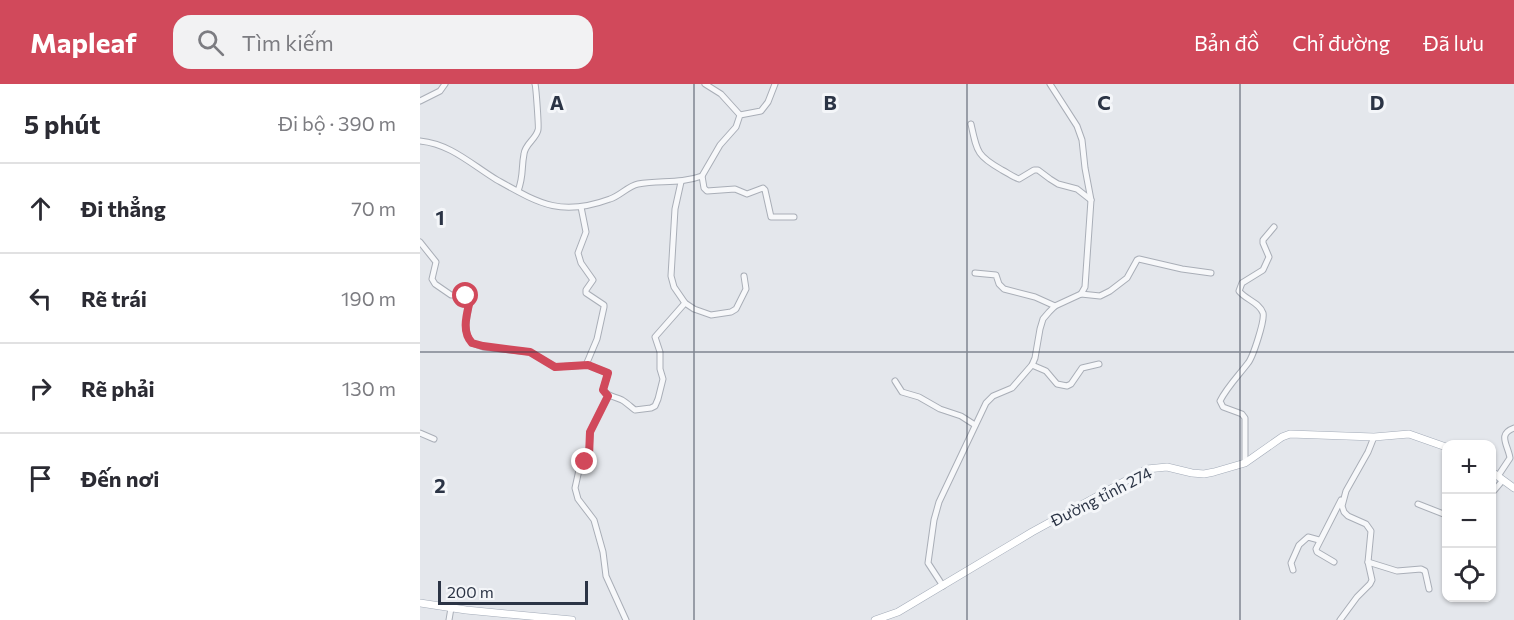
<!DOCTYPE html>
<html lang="vi">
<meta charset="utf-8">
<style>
body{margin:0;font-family:Commissioner,sans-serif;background:#f2f2f3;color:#2b2b33}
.controls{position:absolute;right:18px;bottom:18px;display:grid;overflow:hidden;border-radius:12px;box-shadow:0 2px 4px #0004}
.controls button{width:54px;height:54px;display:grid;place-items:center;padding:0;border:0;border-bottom:2px solid #e1e1e2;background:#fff;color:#2b2b33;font:30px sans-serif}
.scale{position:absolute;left:18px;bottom:15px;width:150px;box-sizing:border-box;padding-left:6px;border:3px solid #2b3445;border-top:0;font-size:16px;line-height:21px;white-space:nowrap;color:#2b3445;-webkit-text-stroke:4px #f4f6f9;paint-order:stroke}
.stop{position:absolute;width:18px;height:18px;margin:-14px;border:4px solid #d1495b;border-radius:50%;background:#fff}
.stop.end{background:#d1495b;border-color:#fff;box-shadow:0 2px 6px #0008}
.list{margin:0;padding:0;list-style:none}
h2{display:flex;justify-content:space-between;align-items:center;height:78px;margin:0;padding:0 24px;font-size:26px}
h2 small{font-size:20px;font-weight:400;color:#7c7c81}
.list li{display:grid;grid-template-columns:39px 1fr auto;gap:18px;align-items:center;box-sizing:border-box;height:90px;padding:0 24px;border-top:2px solid #e1e1e2}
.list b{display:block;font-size:22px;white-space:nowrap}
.list em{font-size:20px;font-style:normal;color:#7c7c81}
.icon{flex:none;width:33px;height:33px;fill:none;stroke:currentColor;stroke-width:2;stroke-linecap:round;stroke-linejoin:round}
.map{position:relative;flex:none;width:1094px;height:536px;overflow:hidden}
header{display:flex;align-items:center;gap:36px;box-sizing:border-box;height:84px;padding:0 30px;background:#d1495b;color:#fff}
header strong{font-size:28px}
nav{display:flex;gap:33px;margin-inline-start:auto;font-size:21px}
.search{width:420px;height:54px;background:#f2f2f3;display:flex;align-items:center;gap:15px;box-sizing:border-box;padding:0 21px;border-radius:18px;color:#7c7c81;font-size:22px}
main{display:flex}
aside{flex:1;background:#fff}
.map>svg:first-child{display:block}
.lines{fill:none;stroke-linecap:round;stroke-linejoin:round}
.minor-casing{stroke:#a9aeb7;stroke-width:7}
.major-casing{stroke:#a3abb8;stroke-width:8}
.minor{stroke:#f7f8fa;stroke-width:5}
.major{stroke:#fff;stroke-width:7}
.route{stroke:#d1495b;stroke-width:8}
.grid{fill:none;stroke:#2b3445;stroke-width:1.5;stroke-opacity:0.55}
.labels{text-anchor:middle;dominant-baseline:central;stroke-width:6;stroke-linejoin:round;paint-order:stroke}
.street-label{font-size:16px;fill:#2b3445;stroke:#f4f6f9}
.grid-label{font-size:20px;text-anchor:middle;font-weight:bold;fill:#2b3445;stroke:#f4f6f9;stroke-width:6;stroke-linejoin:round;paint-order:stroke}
</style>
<header>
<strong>Mapleaf</strong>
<div class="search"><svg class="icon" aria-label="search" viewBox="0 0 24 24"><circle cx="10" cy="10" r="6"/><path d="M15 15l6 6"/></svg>Tìm kiếm</div>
<nav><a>Bản đồ</a><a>Chỉ đường</a><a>Đã lưu</a></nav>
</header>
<main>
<aside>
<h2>5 phút<small>Đi bộ · 390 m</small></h2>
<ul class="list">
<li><svg class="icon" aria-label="ahead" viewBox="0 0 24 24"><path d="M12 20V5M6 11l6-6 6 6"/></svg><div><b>Đi thẳng</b></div><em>70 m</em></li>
<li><svg class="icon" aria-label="left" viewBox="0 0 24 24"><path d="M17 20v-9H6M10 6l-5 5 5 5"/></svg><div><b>Rẽ trái</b></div><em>190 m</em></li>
<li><svg class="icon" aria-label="right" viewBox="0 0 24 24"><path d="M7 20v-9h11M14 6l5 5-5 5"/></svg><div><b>Rẽ phải</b></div><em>130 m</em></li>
<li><svg class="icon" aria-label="arrive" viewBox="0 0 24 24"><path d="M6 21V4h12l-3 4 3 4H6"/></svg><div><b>Đến nơi</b></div></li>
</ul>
</aside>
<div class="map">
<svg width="1094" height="536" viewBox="0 0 1094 536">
<rect width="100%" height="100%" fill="#e4e7ec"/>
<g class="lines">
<g class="minor-casing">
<g id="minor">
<path d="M285 0 301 10 320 31"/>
<path d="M0 17 20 7 25 0"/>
<path d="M551 40C557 68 557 72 582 86 588 89 593 93 599 95L614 86H618L630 95 638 100 657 105 671 116"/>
<path d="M0 57C31 60 52 81 77 96 120 120 141 133 190 115 200 112 208 102 218 100 240 96 260 100 282 92L300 61 316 43 320 31 341 27 348 18 355 0"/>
<path d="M282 92 284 104 287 107 315 105 327 110 343 104 345 106 351 133H374"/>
<path d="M261 98 255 125 251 192 254 203 265 219 274 225 291 231 311 228 316 225 326 205 324 192"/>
<path d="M98 107C104 91 101 85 104 70 105 60 116 55 118 46 119 44 116 3 115 0"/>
<path d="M161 123 166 148 158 169 161 179 173 196 166 206V209L184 221V223L177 255 166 281"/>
<path d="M0 158 16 178 12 195 15 200 31 211H44L49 213C51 229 39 244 52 259L63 263 110 268 135 283 168 281 188 289 183 306C188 313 194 312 202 316 207 319 211 323 215 326L231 324 235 322 238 315 243 295 240 285V268L235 253 265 219"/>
<path d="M555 189 576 191 579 200 584 205 615 213 635 222"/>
<path d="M661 210 680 212 690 207 707 194 717 176 719 175 762 185 791 189"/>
<path d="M612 281 626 287 637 300 647 302 651 300 662 284 679 280"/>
<path d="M475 297 482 308 499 313 520 325 541 332 555 341"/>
<path d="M188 312 170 348 169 372 159 386 155 404 158 415 174 436 183 468 186 492 206 536"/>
<path d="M0 349 14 355"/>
<path d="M825 379V334L822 330 803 323 800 317C807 303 819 291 828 279 833 273 845 236 843 229 839 218 826 216 819 207L822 199 843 186 849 173 843 159V156L854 143"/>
<path d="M1078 392 1090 374C1088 361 1077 350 1094 344"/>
<path d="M1072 409 1083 396"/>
<path d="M998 420 1026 431"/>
<path d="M914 478 897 468 896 465 921 416"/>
<path d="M948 478 977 487 1001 485 1005 487 1009 505"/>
<path d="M873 486 871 479 879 461 888 453 899 456"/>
<path d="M523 502 508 479 514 436 519 418 566 319 573 312 592 304 612 281 615 274 620 245 623 235 629 228 635 222 661 210 665 203 671 116 665 84 662 56 657 42 630 0"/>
<path d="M29 536 31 524"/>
<path d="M920 536 937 513 950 500 952 496 948 478 951 447 946 440 928 432 924 428 922 422 926 407 948 368 954 353"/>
</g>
</g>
<g class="major-casing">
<g id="major">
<path d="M1072 388 1094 404"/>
<path d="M0 519 46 526 152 536"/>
<path d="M455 536 478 528 612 448 727 385 747 383 772 389 784 390 794 388 825 379 862 353 870 350 954 353 989 350 1026 363"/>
</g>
</g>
<use href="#minor" class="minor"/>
<use href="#major" class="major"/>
</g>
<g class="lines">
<path class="route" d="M46 212 50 216C47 230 41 247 52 259L63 262 110 268 135 283 168 281 188 289 183 306 188 312 170 348 169 372 165 378"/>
</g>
<path class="grid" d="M274 0V536M547 0V536M820 0V536M0 268H1094"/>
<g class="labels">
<g class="street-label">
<text transform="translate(681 412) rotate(-27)">Đường tỉnh 274</text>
</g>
</g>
<g class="grid-label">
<text x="137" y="26">A</text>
<text x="410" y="26">B</text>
<text x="684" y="26">C</text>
<text x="957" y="26">D</text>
<text x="20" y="141">1</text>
<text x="20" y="409">2</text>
</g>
</svg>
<div class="controls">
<button>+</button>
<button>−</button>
<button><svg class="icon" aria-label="locate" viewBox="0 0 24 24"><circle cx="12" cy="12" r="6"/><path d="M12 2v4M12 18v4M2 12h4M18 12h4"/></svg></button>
</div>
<div class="scale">200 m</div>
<div class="stop" style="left:46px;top:212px"></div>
<div class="stop end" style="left:165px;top:378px"></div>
</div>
</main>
